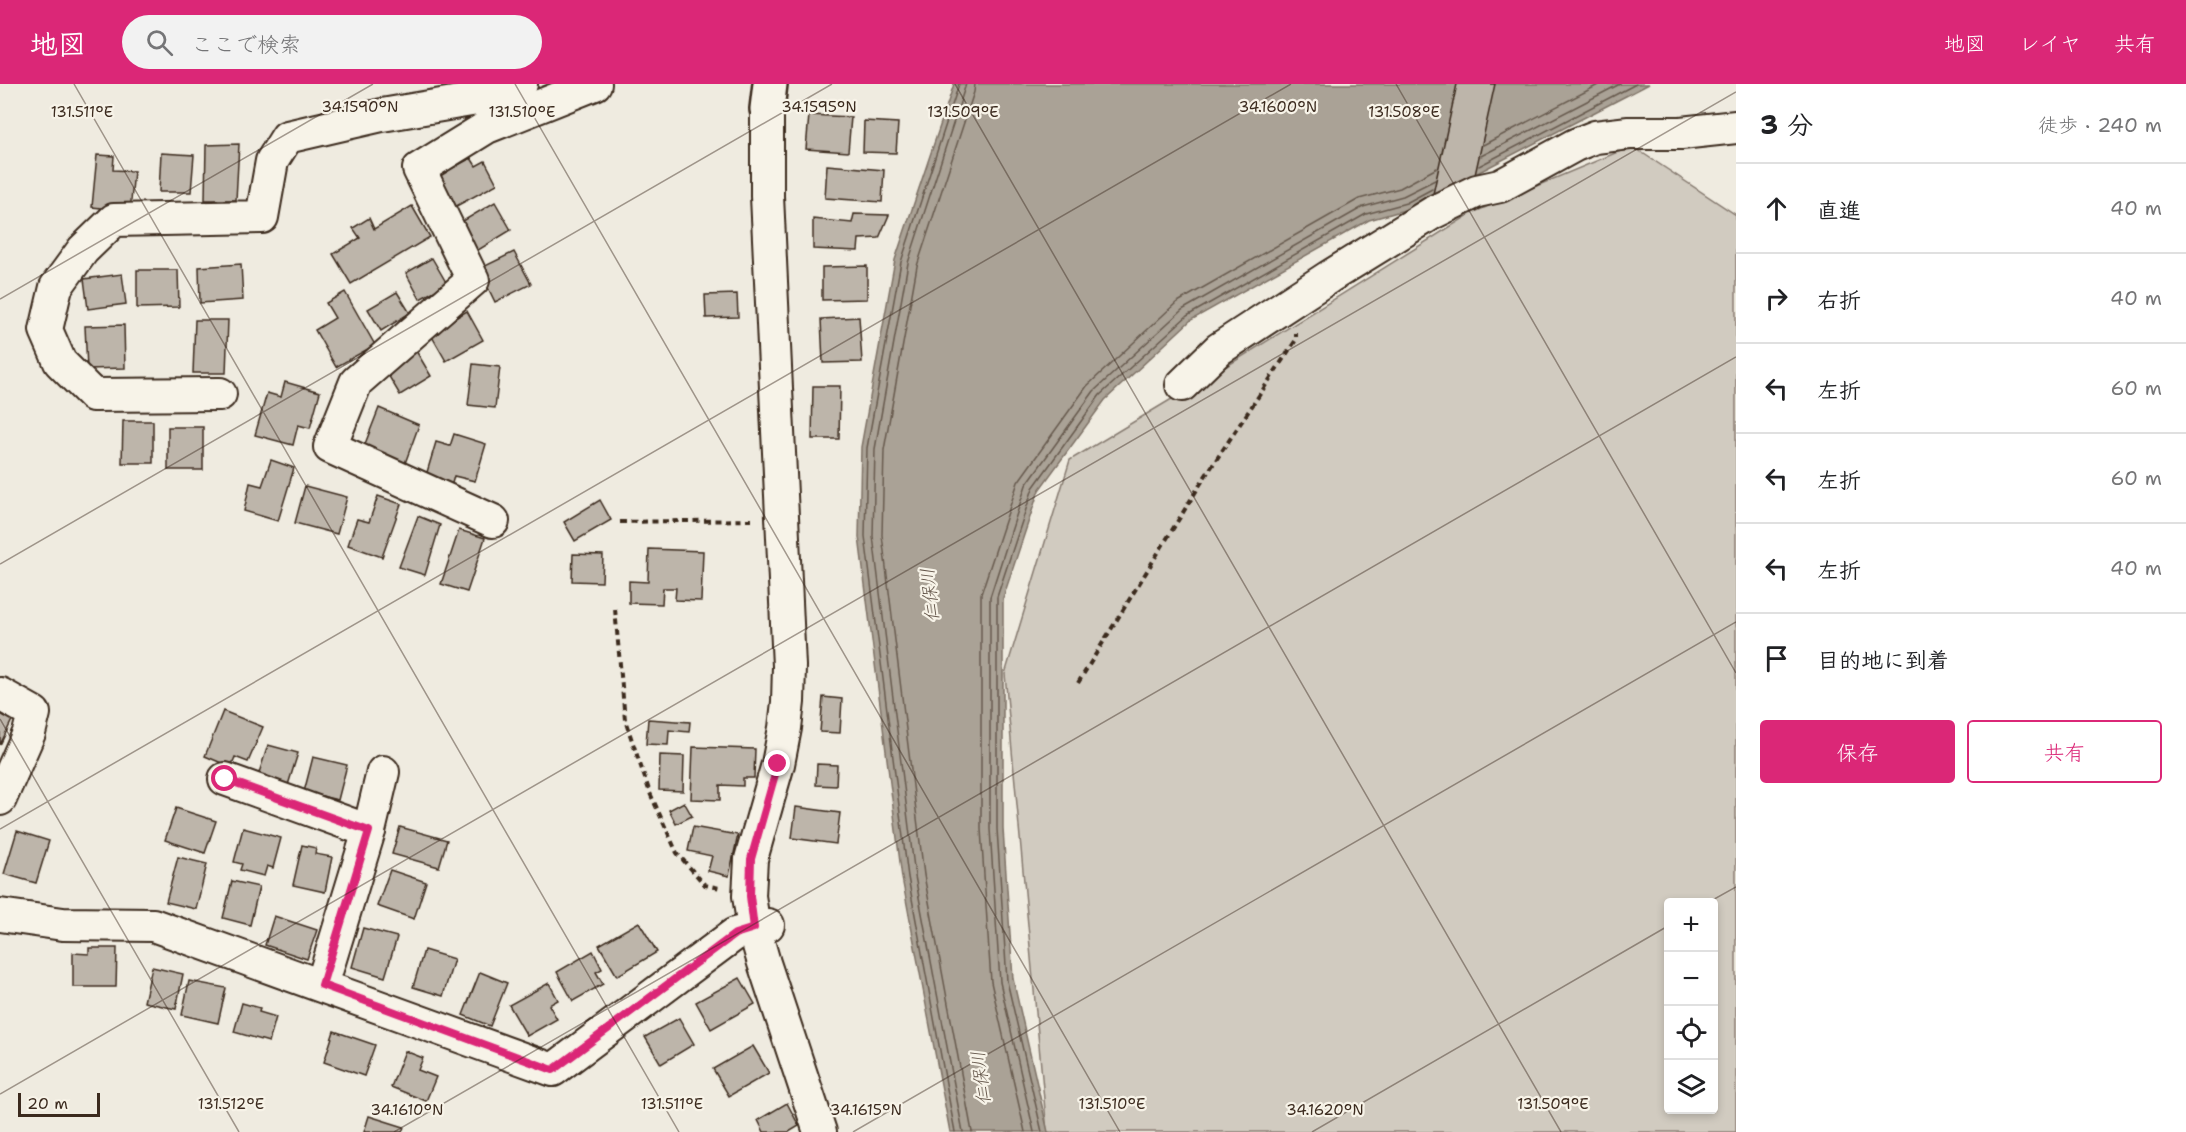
<!DOCTYPE html>
<html lang="ja">
<meta charset="utf-8">
<style>
body{margin:0;font-family:"Shantell Sans","Klee One",sans-serif;background:#f2f2f2;color:#202124}
.controls{position:absolute;right:18px;bottom:18px;display:grid;overflow:hidden;border-radius:6px;box-shadow:0 3px 9px #0003}
.controls button{width:54px;height:54px;display:grid;place-items:center;padding:0;border:0;border-bottom:2px solid #e0e0e0;background:#fff;color:#202124;font:30px sans-serif}
.scale{position:absolute;left:18px;bottom:15px;width:82px;box-sizing:border-box;padding-left:6px;border:3px solid #3b2a1e;border-top:0;font-size:16px;line-height:21px;white-space:nowrap;color:#3b2a1e;-webkit-text-stroke:4px #f7f3e8;paint-order:stroke}
.stop{position:absolute;width:18px;height:18px;margin:-14px;border:4px solid #db2777;border-radius:50%;background:#fff}
.stop.end{background:#db2777;border-color:#fff;box-shadow:0 2px 6px #0008}
.list{margin:0;padding:0;list-style:none}
h2{display:flex;justify-content:space-between;align-items:center;height:78px;margin:0;padding:0 24px;font-size:26px}
h2 small{font-size:20px;font-weight:400;color:#757577}
.list li{display:grid;grid-template-columns:39px 1fr auto;gap:18px;align-items:center;box-sizing:border-box;height:90px;padding:0 24px;border-top:2px solid #e0e0e0}
.list b{display:block;font-size:22px;white-space:nowrap}
.list em{font-size:20px;font-style:normal;color:#757577}
.actions{display:flex;gap:12px;padding:18px 24px}
.actions a{flex:1;padding:14px 0;border:2px solid #db2777;border-radius:6px;text-align:center;font-size:21px;color:#db2777}
.actions .main{background:#db2777;color:#fff}
.icon{flex:none;width:33px;height:33px;fill:none;stroke:currentColor;stroke-width:2;stroke-linecap:round;stroke-linejoin:round}
.map{position:relative;flex:none;width:1736px;height:1048px;overflow:hidden}
header{display:flex;align-items:center;gap:36px;box-sizing:border-box;height:84px;padding:0 30px;background:#db2777;color:#fff}
header strong{font-size:28px}
nav{display:flex;gap:33px;margin-inline-start:auto;font-size:21px}
.search{width:420px;height:54px;background:#f2f2f2;display:flex;align-items:center;gap:15px;box-sizing:border-box;padding:0 21px;border-radius:33px;color:#757577;font-size:22px}
main{display:flex}
aside{flex:1;background:#fff}
.map>svg:first-child{display:block}
.green{fill:#d1cbc0;stroke:#867a6f;stroke-width:1.5;fill-rule:evenodd}
.water{fill:#aaa296;stroke:#7e7266;stroke-width:1.5}
.lines{fill:none;stroke-linecap:round;stroke-linejoin:round}
.shore{stroke:#675a4e;stroke-width:1.5}
.building{fill:#bdb5aa;stroke:#3b2a1e;stroke-width:1.5}
.minor-casing{stroke:#3b2a1e;stroke-width:36}
.secondary-casing{stroke:#3b2a1e;stroke-width:38}
.path{stroke:#3b2a1e;stroke-width:4;stroke-dasharray:6 4.5;stroke-linecap:butt}
.minor{stroke:#f7f3e8;stroke-width:32}
.secondary{stroke:#f7f3e8;stroke-width:33}
.route{stroke:#db2777;stroke-width:8}
.ticks{fill:none;stroke:#3b2a1e;stroke-width:1.5;stroke-opacity:0.45}
.labels{text-anchor:middle;dominant-baseline:central;stroke-width:4.5;stroke-linejoin:round;paint-order:stroke}
.water-label{font-size:18px;font-style:italic;fill:#625448;stroke:#f7f3e8}
.ticks-label{font-size:15px;text-anchor:middle;fill:#3b2a1e;stroke:#f7f3e8;stroke-width:4.5;stroke-linejoin:round;paint-order:stroke}
</style>
<header>
<strong>地図</strong>
<div class="search"><svg class="icon" aria-label="search" viewBox="0 0 24 24"><circle cx="10" cy="10" r="6"/><path d="M15 15l6 6"/></svg>ここで検索</div>
<nav><a>地図</a><a>レイヤ</a><a>共有</a></nav>
</header>
<main>
<div class="map">
<svg width="1736" height="1048" viewBox="0 0 1736 1048">
<rect width="100%" height="100%" fill="#efebe0"/>
<filter id="ink" filterUnits="userSpaceOnUse"><feTurbulence type="fractalNoise" baseFrequency=".0167" numOctaves="2"/><feDisplacementMap in="SourceGraphic" scale="12" xChannelSelector="R" yChannelSelector="G"/><feConvolveMatrix kernelMatrix="1 2 1 2 8 2 1 2 1" color-interpolation-filters="sRGB"/></filter>
<g filter="url(#ink)">
<path class="green" d="M1632 62 1736 131V1048H1047L1005 590 1070 376 1235 277 1472 129ZM1668 818H1714V1026H1668Z"/>
<path class="water" d="M954 0H1649L1408 125 1369 136 1191 236 1105 316 1039 406 1003 514V745L1013 895 1048 1048H950L902 794 859 453 861 363 895 176Z"/>
<g class="lines">
<g class="shore">
<path d="M1483 61 1600 0"/>
<path d="M1481 72 1620 0"/>
<path d="M1479 82 1636 0"/>
<path d="M955 1048 908 793 865 452 867 364 901 178 959 0"/>
<path d="M963 1048 915 792 873 452 875 365 908 179 966 0"/>
<path d="M972 1048 924 791 882 451 884 366 917 182 974 8 975 0"/>
<path d="M1025 1048 991 898 981 745V510L1018 398 1087 302 1176 219 1359 115 1400 104 1437 84"/>
<path d="M1034 1048 1000 898 990 745V513L1026 401 1094 307 1182 226 1363 123 1403 112 1435 96"/>
<path d="M1042 1048 1007 897 997 745V513L1033 404 1100 311 1187 232 1366 130 1406 119 1432 105"/>
</g>
</g>
<g class="building">
<path d="M1457 0H1495L1475 91 1433 110Z"/>
<path d="M809 31 851 33 848 68 806 65Z"/>
<path d="M864 37 898 39 896 69 863 68Z"/>
<path d="M239 60 236 116H205L206 61Z"/>
<path d="M161 69 194 71 191 108H159Z"/>
<path d="M97 71 114 72 113 86 134 87 130 127 92 123Z"/>
<path d="M471 74 476 82 485 77 497 100 451 125 434 94Z"/>
<path d="M827 81 884 86 882 118 825 114Z"/>
<path d="M495 118 511 146 475 168 458 140Z"/>
<path d="M412 122 430 153 351 200 333 170 360 154 353 144 369 134 374 145Z"/>
<path d="M854 130 889 131 879 154 859 155 858 167 813 165V135L852 139Z"/>
<path d="M514 168 531 200 495 218 479 185Z"/>
<path d="M432 174 447 200 420 215 406 189Z"/>
<path d="M241 180 243 216 200 219 199 183Z"/>
<path d="M867 182V215L822 216V183Z"/>
<path d="M137 186H178L179 223 137 224Z"/>
<path d="M122 190 126 220 88 225 84 195Z"/>
<path d="M345 208 375 261 336 283 315 246 335 234 326 219Z"/>
<path d="M397 208 410 229 381 247 368 225Z"/>
<path d="M737 210 738 233 706 234 705 211Z"/>
<path d="M467 227 483 256 446 277 430 249Z"/>
<path d="M859 233 862 278 823 279 821 235Z"/>
<path d="M195 236H228L226 289H193Z"/>
<path d="M124 241 125 284 87 285 85 242Z"/>
<path d="M415 265 431 292 400 311 384 284Z"/>
<path d="M473 280 500 283 495 324 468 321Z"/>
<path d="M285 298 320 308 310 344 298 341 293 361 255 351 267 309 281 313Z"/>
<path d="M813 302H840L839 355H812Z"/>
<path d="M379 324 419 341 404 382 363 365Z"/>
<path d="M123 337H153V379H122Z"/>
<rect x="168" y="343" width="35" height="43"/>
<path d="M454 350 486 360 475 397 454 392 451 403 425 395 436 358 450 362Z"/>
<path d="M271 376 294 384 278 437 244 427 250 399 262 402Z"/>
<path d="M305 402 347 413 337 450 295 439Z"/>
<path d="M378 412 401 420 382 473 348 461 357 435 369 438Z"/>
<path d="M600 416 611 436 575 457 564 438Z"/>
<path d="M418 432 440 441 425 491 399 483Z"/>
<path d="M459 446 485 454 467 508 441 500Z"/>
<path d="M649 465 703 467 701 517 675 516 676 504H663L662 520 629 519V497L648 498Z"/>
<path d="M573 470 603 471 602 498 572 497Z"/>
<path d="M823 613 842 615 840 649 820 648Z"/>
<path d="M0 627 13 634 0 661Z"/>
<path d="M223 627 263 643 248 678 235 673 231 683 205 672Z"/>
<path d="M648 635 690 638 689 648 669 646 668 661 646 660Z"/>
<path d="M268 661 298 669 288 701 258 692Z"/>
<path d="M693 663 755 665 754 694H743V702L720 701V716L691 715Z"/>
<path d="M660 671 684 672 683 707 659 706Z"/>
<path d="M313 673 347 681 338 716 304 708Z"/>
<path d="M817 680 837 681 836 702 816 701Z"/>
<path d="M684 718 692 732 676 740 669 726Z"/>
<path d="M796 723 840 729 836 760 792 754Z"/>
<path d="M176 724 216 737 205 769 165 756Z"/>
<path d="M400 743 447 756 439 783 392 770Z"/>
<path d="M693 743 738 751 729 792 708 787 712 772 688 767Z"/>
<path d="M243 744 281 754 273 784 267 782 264 792 240 786 242 780 234 778Z"/>
<path d="M17 747 49 757 36 799 4 790Z"/>
<path d="M302 761 316 764 315 770 332 773 325 808 293 801Z"/>
<path d="M178 773 207 780 196 825 166 818Z"/>
<path d="M390 786 426 798 414 835 377 822Z"/>
<path d="M232 797 259 803 250 841 223 834Z"/>
<path d="M274 832 317 846 307 875 265 861Z"/>
<path d="M639 838 657 868 617 892 599 861Z"/>
<path d="M363 844 397 853 385 893 352 883Z"/>
<path d="M89 864H117L116 903H73V869L89 870Z"/>
<path d="M424 866 454 875 443 912 413 903Z"/>
<path d="M593 867 602 885 596 888 603 900 573 917 557 888Z"/>
<path d="M152 883 183 890 176 925 144 918Z"/>
<path d="M480 888 507 899 490 942 463 931Z"/>
<path d="M740 894 755 920 711 945 696 918Z"/>
<path d="M189 897 226 904 218 939 182 931Z"/>
<path d="M549 899 558 916 549 921 557 935 527 952 509 921Z"/>
<path d="M242 919 260 924 259 928 276 933 269 958 234 948Z"/>
<path d="M679 934 694 960 661 980 645 953Z"/>
<path d="M334 947 375 961 364 992 324 978Z"/>
<path d="M753 962 769 989 729 1012 713 985Z"/>
<path d="M405 967 423 974 418 986 436 993 426 1017 391 1003Z"/>
<path d="M787 1019 799 1042 789 1048H764L758 1036Z"/>
<path d="M369 1032 404 1043 402 1048H364Z"/>
</g>
<g class="lines">
<g class="minor-casing">
<g id="minor">
<path d="M767 25V112L789 582 788 618 785 644 778 680 751 775 749 812 754 844 764 879 820 1048"/>
<path d="M1182 301 1219 265 1329 193 1434 128 1477 107 1500 102 1575 61 1595 53 1629 49H1681L1736 43"/>
<path d="M220 310 93 311 60 278 46 246 56 203 83 166 114 136 262 133 272 77 287 53 382 31 483 14 521 0"/>
<path d="M493 437 330 363 356 298 473 196 419 85 487 43 595 0"/>
<path d="M0 610 34 629 29 649 0 715"/>
<path d="M225 695 369 747"/>
<path d="M0 831 63 840 153 841 553 986 735 850 768 841"/>
<path d="M322 901 369 747 383 688"/>
</g>
</g>
<g class="secondary-casing">
<path id="secondary" d="M767 25 770 0"/>
</g>
<g class="path">
<path d="M620 438 753 436"/>
<path d="M615 525 625 636 650 709 677 769 705 801 720 804"/>
<path d="M1078 599 1206 391 1296 256V249"/>
</g>
<use href="#minor" class="minor"/>
<use href="#secondary" class="secondary"/>
</g>
</g>
<g class="lines" filter="url(#ink)">
<path class="route" d="M225 695 369 747 322 901 553 986 735 850 754 844 750 812 751 775 778 680"/>
</g>
<path class="ticks" d="M74 0 679 1048M515 0 1120 1048M955 0 1561 1048M1396 0 1736 589M0 215 373 0M0 480 832 0M0 635 239 1048M0 745 1291 0M1709 818 1736 803M0 1010 1736 8M394 1048 1736 273M853 1048 1736 538M1312 1048 1668 842"/>
<g class="labels">
<g class="water-label">
<text transform="translate(930 511) rotate(-96)">仁保川</text>
<text transform="translate(981 994) rotate(-97)">仁保川</text>
</g>
</g>
<g class="ticks-label">
<text x="360" y="28">34.1590°N</text>
<text x="819" y="28">34.1595°N</text>
<text x="1278" y="28">34.1600°N</text>
<text x="1404" y="33">131.508°E</text>
<text x="82" y="33">131.511°E</text>
<text x="522" y="33">131.510°E</text>
<text x="963" y="33">131.509°E</text>
<text x="231" y="1025">131.512°E</text>
<text x="672" y="1025">131.511°E</text>
<text x="1112" y="1025">131.510°E</text>
<text x="1553" y="1025">131.509°E</text>
<text x="407" y="1031">34.1610°N</text>
<text x="866" y="1031">34.1615°N</text>
<text x="1325" y="1031">34.1620°N</text>
</g>
</svg>
<div class="controls">
<button>+</button>
<button>−</button>
<button><svg class="icon" aria-label="locate" viewBox="0 0 24 24"><circle cx="12" cy="12" r="6"/><path d="M12 2v4M12 18v4M2 12h4M18 12h4"/></svg></button>
<button><svg class="icon" aria-label="layers" viewBox="0 0 24 24"><path d="M12 4l9 5-9 5-9-5zM3 14l9 5 9-5"/></svg></button>
</div>
<div class="scale">20 m</div>
<div class="stop" style="left:225px;top:695px"></div>
<div class="stop end" style="left:778px;top:680px"></div>
</div>
<aside>
<h2>3 分<small>徒歩 · 240 m</small></h2>
<ul class="list">
<li><svg class="icon" aria-label="ahead" viewBox="0 0 24 24"><path d="M12 20V5M6 11l6-6 6 6"/></svg><div><b>直進</b></div><em>40 m</em></li>
<li><svg class="icon" aria-label="right" viewBox="0 0 24 24"><path d="M7 20v-9h11M14 6l5 5-5 5"/></svg><div><b>右折</b></div><em>40 m</em></li>
<li><svg class="icon" aria-label="left" viewBox="0 0 24 24"><path d="M17 20v-9H6M10 6l-5 5 5 5"/></svg><div><b>左折</b></div><em>60 m</em></li>
<li><svg class="icon" aria-label="left" viewBox="0 0 24 24"><path d="M17 20v-9H6M10 6l-5 5 5 5"/></svg><div><b>左折</b></div><em>60 m</em></li>
<li><svg class="icon" aria-label="left" viewBox="0 0 24 24"><path d="M17 20v-9H6M10 6l-5 5 5 5"/></svg><div><b>左折</b></div><em>40 m</em></li>
<li><svg class="icon" aria-label="arrive" viewBox="0 0 24 24"><path d="M6 21V4h12l-3 4 3 4H6"/></svg><div><b>目的地に到着</b></div></li>
</ul>
<div class="actions"><a class="main">保存</a><a>共有</a></div>
</aside>
</main>
